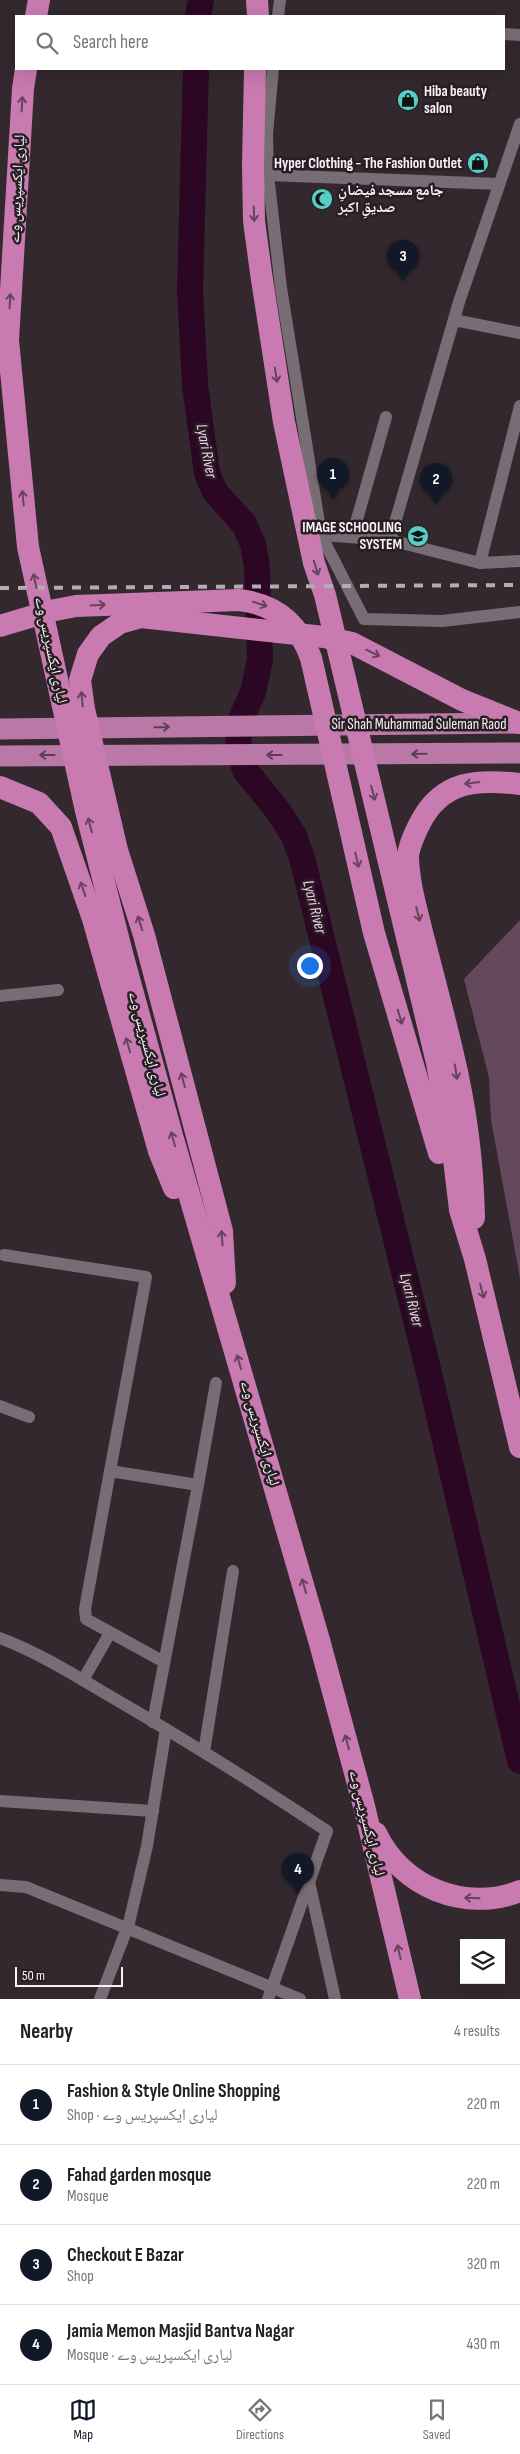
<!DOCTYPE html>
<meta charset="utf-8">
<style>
body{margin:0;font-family:"Sofia Sans Condensed","Noto Naskh Arabic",sans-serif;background:#f2f2f2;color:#222}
.controls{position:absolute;right:15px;bottom:15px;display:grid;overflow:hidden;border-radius:0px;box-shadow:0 5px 20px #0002}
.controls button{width:45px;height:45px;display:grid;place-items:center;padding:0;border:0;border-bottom:1px solid #e0e0e0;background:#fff;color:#222;font:25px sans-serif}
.scale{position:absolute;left:15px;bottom:12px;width:108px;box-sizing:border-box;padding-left:5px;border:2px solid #f9f2f6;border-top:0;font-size:14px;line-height:18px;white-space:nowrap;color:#f9f2f6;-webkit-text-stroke:4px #281f25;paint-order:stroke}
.you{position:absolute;left:309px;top:965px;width:18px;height:18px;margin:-12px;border:4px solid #fff;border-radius:50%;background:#1a73e8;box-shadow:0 0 0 8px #1a73e833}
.badge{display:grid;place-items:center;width:32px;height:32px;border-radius:50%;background:#111827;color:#fff;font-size:16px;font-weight:700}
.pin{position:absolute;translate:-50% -41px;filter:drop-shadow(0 1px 2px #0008)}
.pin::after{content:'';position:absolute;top:26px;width:18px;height:15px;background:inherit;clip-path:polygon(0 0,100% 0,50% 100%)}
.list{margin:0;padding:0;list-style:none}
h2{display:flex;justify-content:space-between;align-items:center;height:65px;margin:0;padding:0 20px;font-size:21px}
h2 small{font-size:16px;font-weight:400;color:#767676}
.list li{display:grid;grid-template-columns:32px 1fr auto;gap:15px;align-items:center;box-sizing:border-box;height:80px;padding:0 20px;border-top:1px solid #e0e0e0}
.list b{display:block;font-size:19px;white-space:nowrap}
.list p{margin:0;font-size:16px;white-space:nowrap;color:#767676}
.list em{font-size:16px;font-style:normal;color:#767676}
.icon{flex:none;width:28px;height:28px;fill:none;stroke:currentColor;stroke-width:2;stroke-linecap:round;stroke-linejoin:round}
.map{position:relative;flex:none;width:520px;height:1999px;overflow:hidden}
.search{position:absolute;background:#fff;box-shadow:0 5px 20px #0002;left:15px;right:15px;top:15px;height:55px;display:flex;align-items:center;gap:12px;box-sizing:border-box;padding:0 18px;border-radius:0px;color:#767676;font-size:19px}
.sheet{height:385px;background:#fff}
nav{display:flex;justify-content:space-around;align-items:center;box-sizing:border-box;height:70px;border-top:1px solid #e0e0e0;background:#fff;font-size:14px;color:#767676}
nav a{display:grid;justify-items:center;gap:2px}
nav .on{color:#111827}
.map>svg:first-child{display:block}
.green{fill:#63495b}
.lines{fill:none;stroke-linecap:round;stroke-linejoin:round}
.river{stroke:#2c0723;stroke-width:26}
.minor{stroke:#786d74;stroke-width:12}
.trunk{stroke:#b978a5;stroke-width:21}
.motorway{stroke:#c97ab1;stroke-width:22}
.rail{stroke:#b4acb1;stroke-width:4;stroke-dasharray:9 9;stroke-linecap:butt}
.oneway{stroke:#68435d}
.oneway2{stroke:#5b3e52}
.labels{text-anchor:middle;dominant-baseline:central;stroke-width:5;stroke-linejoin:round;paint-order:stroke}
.poi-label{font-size:15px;font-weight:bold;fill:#f9f2f6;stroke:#281f25;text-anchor:start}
.street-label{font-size:15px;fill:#f9f2f6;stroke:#281f25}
.water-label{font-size:16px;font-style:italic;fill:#f8cce9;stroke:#281f25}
</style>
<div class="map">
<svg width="520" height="1999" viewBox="0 0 520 1999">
<rect width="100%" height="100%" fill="#32282e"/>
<path class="green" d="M520 920V1278L491 1120 489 1078 464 979Z"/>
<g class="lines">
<g class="river">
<path d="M198 16 201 0"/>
<path d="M196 69 190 290 195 385 207 473 215 492 244 524 253 544 257 567 260 660 253 692 240 721 238 748 245 770 279 812 294 836 302 858 430 1377 520 1761"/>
</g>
<g class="minor">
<path d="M278 16 280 0"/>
<path d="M504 34 520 35"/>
<path d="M273 69 267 134 268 175 281 288 321 535 364 619 442 621 520 612"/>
<path d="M268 175 499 184"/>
<path d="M454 320 520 333"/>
<path d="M321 535 390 540 480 563 520 561"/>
<path d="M352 537 386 417"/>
<path d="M390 540 459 302 520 124"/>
<path d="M480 563 520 406"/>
<path d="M0 996 58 990"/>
<path d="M4 1255 146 1277 110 1471"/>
<path d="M0 1406 29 1417"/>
<path d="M198 1485 216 1383"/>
<path d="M0 1638C45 1655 85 1682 127 1706 195 1746 261 1787 327 1831L268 1999"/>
<path d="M83 1680 110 1633"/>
<path d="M153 1722 198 1485 110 1471 85 1609 86 1619 164 1662"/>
<path d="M204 1752 233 1571"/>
<path d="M0 1801 153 1811"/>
<path d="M309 1882 335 1999"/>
<path d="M0 1885 26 1887 300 1999"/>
<path d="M100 1999 129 1923 147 1846 166 1729"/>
</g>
<g class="trunk">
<path d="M0 729 520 723"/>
<path d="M0 756 520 753"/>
</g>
<g class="motorway">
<path d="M257 0 258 16"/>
<path d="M36 16 39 0"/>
<path d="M26 69 23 89 8 340 28 547 86 811 123 957 173 1139 319 1640 364 1806 410 1999"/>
<path d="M255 69 253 165 254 221 261 273 284 422 314 563 325 595 437 1063 453 1151 460 1210 475 1259 520 1447"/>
<path d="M0 626 50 611 76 606 239 600C275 604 299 624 311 658L374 933 439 1153"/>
<path d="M0 787 39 803 61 827 93 919 159 1151 174 1188"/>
<path d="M474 1218C473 1164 465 1103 452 1050 443 1012 433 974 423 936 417 911 409 885 408 858 408 847 415 833 420 823 442 780 477 779 520 784"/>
<path d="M225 1283 222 1231 144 935 117 850 84 709 80 680 88 654 101 636 120 623 141 617 324 637 352 643 462 700 519 723"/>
<path d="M376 1833C401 1887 465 1913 520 1891"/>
</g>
<path class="rail" d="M0 588 520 585"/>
</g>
<defs><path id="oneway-shaft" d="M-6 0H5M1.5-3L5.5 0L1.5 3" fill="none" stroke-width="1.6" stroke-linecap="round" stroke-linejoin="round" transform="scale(1.25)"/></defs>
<g class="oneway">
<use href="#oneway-shaft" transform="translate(22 104) rotate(-87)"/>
<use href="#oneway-shaft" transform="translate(254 214) rotate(88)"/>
<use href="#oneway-shaft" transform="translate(10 301) rotate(-87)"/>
<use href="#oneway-shaft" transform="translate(276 375) rotate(81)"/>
<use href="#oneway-shaft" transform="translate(23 498) rotate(-96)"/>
<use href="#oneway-shaft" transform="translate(316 568) rotate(73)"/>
<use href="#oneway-shaft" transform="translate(35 581) rotate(-102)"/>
<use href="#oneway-shaft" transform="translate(260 604) rotate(18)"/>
<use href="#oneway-shaft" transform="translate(98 605) rotate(-3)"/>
<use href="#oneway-shaft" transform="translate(373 653) rotate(26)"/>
<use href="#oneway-shaft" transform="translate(82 699) rotate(-96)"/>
<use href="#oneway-shaft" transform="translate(472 783) rotate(173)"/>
<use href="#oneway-shaft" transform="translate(373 793) rotate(75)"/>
<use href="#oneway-shaft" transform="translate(90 825) rotate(-104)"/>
<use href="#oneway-shaft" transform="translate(357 860) rotate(77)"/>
<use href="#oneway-shaft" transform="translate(83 889) rotate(-109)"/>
<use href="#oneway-shaft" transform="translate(418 914) rotate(76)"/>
<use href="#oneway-shaft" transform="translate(140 923) rotate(-107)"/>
<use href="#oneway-shaft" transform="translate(400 1017) rotate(73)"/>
<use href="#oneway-shaft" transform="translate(128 1045) rotate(-106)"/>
<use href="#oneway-shaft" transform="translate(456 1072) rotate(81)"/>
<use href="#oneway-shaft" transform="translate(183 1080) rotate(-105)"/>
<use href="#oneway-shaft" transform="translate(173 1139) rotate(-106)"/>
<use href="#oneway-shaft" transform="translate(222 1238) rotate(-94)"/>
<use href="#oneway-shaft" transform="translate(482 1291) rotate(75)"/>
<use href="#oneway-shaft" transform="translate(239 1362) rotate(-106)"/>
<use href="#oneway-shaft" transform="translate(304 1586) rotate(-106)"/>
<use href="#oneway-shaft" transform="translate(347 1742) rotate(-105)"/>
<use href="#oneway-shaft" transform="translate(472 1898) rotate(-178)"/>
<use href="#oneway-shaft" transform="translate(399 1952) rotate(-103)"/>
</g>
<g class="oneway2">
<use href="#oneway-shaft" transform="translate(162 727) rotate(-1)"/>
<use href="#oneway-shaft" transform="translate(419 754) rotate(179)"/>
<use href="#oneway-shaft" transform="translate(47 755) rotate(180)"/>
<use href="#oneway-shaft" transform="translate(274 755) rotate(-180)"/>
</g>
<defs>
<g id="shop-disc" transform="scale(1.125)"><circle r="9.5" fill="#55cec5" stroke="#281f25"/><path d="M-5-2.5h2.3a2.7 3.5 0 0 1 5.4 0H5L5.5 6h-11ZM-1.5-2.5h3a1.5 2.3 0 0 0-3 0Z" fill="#111"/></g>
<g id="mosque-disc" transform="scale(1.125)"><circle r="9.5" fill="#55cec5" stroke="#281f25"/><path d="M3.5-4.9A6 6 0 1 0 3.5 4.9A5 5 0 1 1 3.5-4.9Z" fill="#111"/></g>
<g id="school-disc" transform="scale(1.125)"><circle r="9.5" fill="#55cec5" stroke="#281f25"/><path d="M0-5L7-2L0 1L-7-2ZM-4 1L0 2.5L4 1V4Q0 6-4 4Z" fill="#111"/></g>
</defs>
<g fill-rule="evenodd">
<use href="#shop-disc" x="408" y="100"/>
<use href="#shop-disc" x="478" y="163"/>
<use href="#mosque-disc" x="322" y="199"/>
<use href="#school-disc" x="418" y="536"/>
</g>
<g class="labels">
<g class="poi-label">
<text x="424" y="91">Hiba beauty<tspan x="424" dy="17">salon</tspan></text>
<text x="462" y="163" text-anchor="end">Hyper Clothing - The Fashion Outlet</text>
<text x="338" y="190">جامع مسجد فیضانِ<tspan x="338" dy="17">صدیقِ اکبر</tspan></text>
<text x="402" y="527" text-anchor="end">IMAGE SCHOOLING<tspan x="402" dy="17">SYSTEM</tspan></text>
</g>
<g class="street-label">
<text transform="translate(17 189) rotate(-87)">لیاری ایکسپریس وے</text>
<text transform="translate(51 650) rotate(78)">لیاری ایکسپریس وے</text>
<text x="419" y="724">Sir Shah Muhammad Suleman Raod</text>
<text transform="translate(147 1044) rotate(75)">لیاری ایکسپریس وے</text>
<text transform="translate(260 1433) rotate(74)">لیاری ایکسپریس وے</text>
<text transform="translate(367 1823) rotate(76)">لیاری ایکسپریس وے</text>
</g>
<g class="water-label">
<text transform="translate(206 451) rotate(79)">Lyari River</text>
<text transform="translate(314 907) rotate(76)">Lyari River</text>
<text transform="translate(411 1300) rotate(76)">Lyari River</text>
</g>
</g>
</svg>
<div class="controls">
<button><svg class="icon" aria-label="layers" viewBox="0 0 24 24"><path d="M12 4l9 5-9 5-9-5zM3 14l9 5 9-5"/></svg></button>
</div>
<div class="scale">50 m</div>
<div class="you"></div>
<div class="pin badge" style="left:333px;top:499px">1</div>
<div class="pin badge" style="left:436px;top:504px">2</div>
<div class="pin badge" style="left:403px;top:281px">3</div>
<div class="pin badge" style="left:298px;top:1894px">4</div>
<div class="search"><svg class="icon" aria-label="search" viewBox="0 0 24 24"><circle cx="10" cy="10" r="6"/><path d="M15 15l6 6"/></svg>Search here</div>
</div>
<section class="sheet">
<h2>Nearby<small>4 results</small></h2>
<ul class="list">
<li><span class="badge">1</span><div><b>Fashion &amp; Style Online Shopping</b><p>Shop · لیاری ایکسپریس وے</p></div><em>220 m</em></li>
<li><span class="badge">2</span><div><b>Fahad garden mosque</b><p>Mosque</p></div><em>220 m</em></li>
<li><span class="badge">3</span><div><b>Checkout E Bazar</b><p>Shop</p></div><em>320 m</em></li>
<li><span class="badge">4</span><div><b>Jamia Memon Masjid Bantva Nagar</b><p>Mosque · لیاری ایکسپریس وے</p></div><em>430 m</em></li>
</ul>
</section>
<nav>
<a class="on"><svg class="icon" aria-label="map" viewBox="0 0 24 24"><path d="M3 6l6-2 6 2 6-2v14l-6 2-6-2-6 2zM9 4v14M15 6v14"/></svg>Map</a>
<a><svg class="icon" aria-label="directions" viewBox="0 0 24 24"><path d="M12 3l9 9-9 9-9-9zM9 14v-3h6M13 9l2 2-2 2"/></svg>Directions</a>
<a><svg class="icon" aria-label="saved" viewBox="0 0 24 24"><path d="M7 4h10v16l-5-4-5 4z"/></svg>Saved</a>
</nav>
